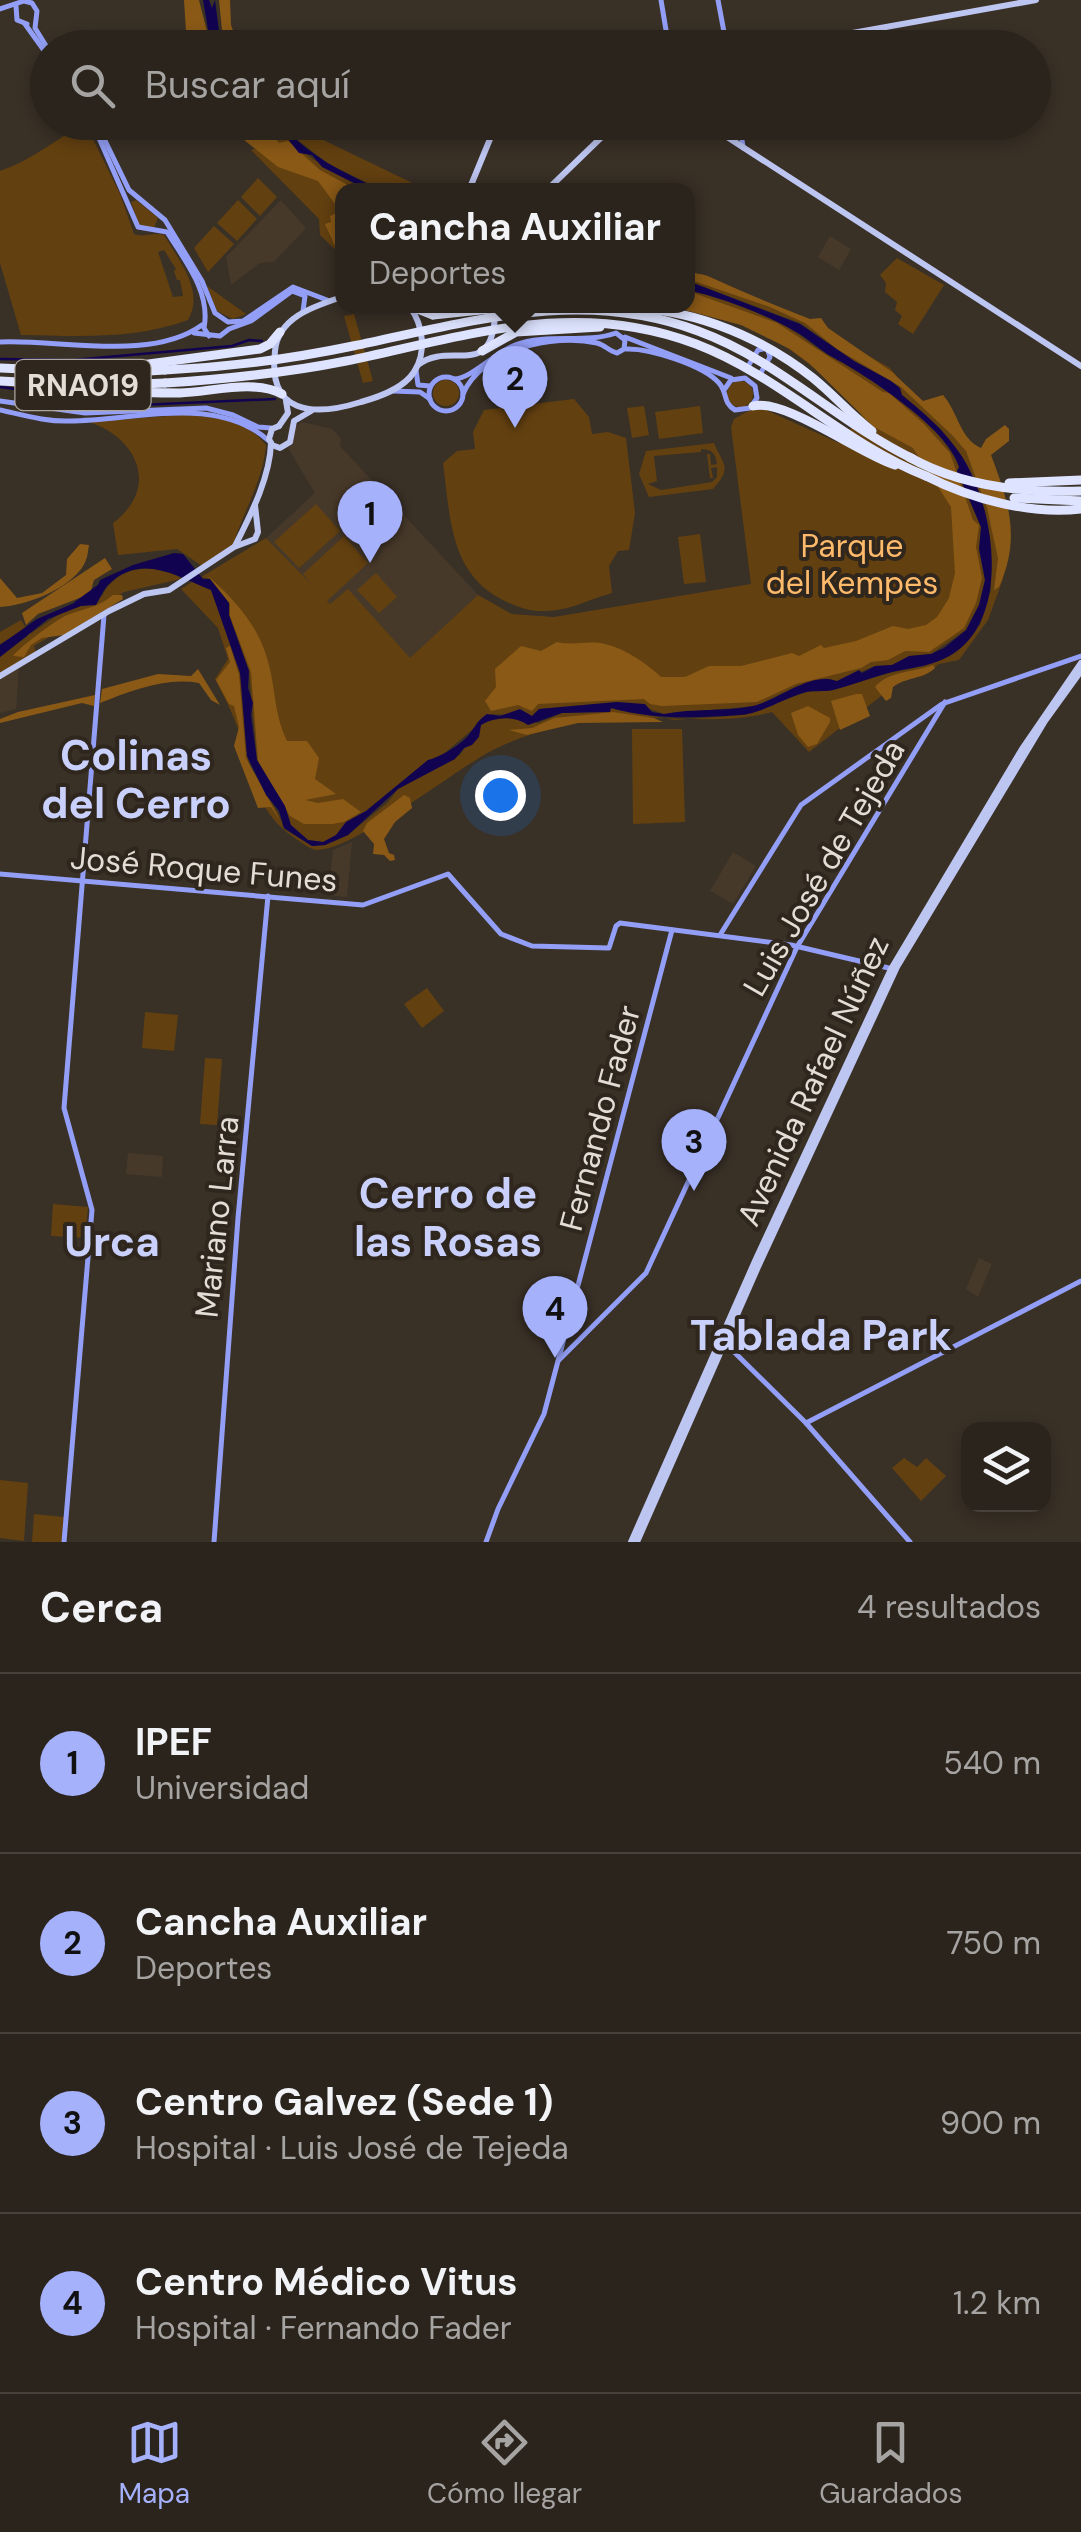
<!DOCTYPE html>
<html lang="es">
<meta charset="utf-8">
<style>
body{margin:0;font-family:"DM Sans",sans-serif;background:#332c25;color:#f1f3f6}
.controls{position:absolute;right:30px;bottom:30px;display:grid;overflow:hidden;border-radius:20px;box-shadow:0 5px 15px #0003}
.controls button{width:90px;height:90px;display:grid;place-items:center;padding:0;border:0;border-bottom:2px solid #47413b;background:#2b241c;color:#f1f3f6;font:50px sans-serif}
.you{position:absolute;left:500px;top:795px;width:35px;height:35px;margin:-25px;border:8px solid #fff;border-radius:50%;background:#1a73e8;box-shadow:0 0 0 15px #1a73e833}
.badge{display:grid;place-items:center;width:65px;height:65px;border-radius:50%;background:#a6b1fc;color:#111;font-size:32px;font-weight:700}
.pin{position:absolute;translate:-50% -82px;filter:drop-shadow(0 2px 5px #0008)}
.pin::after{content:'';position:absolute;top:52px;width:35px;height:30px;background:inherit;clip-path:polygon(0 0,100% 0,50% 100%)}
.popup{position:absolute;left:335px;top:183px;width:360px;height:130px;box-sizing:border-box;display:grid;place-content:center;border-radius:20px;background:#2b241c;filter:drop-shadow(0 2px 8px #0005);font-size:32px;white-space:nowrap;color:#a6a4a3}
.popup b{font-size:38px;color:#f1f3f6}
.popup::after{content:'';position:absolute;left:50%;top:100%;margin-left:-20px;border:20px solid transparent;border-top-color:#2b241c}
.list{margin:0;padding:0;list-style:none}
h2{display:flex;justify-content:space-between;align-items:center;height:130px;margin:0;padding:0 40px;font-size:42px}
h2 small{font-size:32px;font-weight:400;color:#a6a4a3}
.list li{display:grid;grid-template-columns:65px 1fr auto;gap:30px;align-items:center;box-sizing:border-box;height:180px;padding:0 40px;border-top:2px solid #47413b}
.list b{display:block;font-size:38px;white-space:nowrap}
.list p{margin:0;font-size:32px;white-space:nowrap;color:#a6a4a3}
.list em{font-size:32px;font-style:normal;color:#a6a4a3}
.icon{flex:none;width:55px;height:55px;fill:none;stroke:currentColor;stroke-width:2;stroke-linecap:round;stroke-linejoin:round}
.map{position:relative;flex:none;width:1081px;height:1542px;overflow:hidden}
.search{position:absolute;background:#2b241c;box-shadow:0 5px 15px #0003;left:30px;right:30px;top:30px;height:110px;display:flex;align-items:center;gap:25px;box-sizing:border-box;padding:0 35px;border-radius:55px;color:#a6a4a3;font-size:38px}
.sheet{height:850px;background:#2b241c}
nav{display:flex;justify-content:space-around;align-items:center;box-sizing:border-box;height:140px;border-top:2px solid #47413b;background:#2b241c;font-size:28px;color:#a6a4a3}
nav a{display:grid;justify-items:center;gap:5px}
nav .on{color:#a6b1fc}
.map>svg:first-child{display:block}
.built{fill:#47392a}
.green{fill:#634010;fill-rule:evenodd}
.forest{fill:#8a5916}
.water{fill:#120351}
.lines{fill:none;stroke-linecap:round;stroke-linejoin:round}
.stream{stroke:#120351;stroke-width:2.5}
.river{stroke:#120351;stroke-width:6}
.secondary{stroke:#939ff6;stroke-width:5}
.primary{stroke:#bdc5f1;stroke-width:6}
.highway{stroke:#dee4ff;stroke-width:9}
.highway-bridge{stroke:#dee4ff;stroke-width:9}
.labels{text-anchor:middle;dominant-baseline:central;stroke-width:8;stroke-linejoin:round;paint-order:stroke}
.shield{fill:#2f261d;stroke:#ada69e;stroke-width:2.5}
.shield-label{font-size:30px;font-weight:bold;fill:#e3ddd6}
.park-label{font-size:32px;fill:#feba6b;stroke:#2f261d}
.street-label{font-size:32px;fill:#e3ddd6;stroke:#2f261d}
.district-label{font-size:42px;font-weight:bold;fill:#c8d0fb;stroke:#2f261d}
</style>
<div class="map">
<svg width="1081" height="1542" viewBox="0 0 1081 1542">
<rect width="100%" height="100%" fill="#393026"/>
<g class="built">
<path d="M281 200 306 228 274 262 260 263 231 285 226 257Z"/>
<path d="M830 236 851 249 839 270 818 257Z"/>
<path d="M302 422 332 429 341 439 340 446 478 595 410 659 348 590 330 604 266 538 315 493 288 448 292 445 295 427Z"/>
<path d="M19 667 16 709 0 713V678Z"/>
<path d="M352 842 347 897 328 895 333 850Z"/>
<path d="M733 852 756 866 733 904 710 891Z"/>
<path d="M128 1153 163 1156 162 1177 126 1174Z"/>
<path d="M979 1258 992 1264 978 1297 966 1289Z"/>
</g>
<g class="green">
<path d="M85 123 120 194 134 234C145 238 153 232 164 235 179 261 205 291 188 320 133 340 79 336 21 335L0 263V171C32 160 55 140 85 123ZM164 250 176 269 174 271 177 280H180L183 296 173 297 158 252Z"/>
<path d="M303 130 317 137 427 190H382L329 164 291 135Z"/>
<path d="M285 137C308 157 338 177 368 190H342V256L320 235 319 219 251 150Z"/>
<path d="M258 178 277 197 260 216 241 197Z"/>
<path d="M136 200 158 218 154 228 140 227 131 202Z"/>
<path d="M238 200 257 219 237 241 217 223Z"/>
<path d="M214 226 234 244 208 272 194 248Z"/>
<path d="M897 258 944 285 913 334 898 324 902 316 895 310 897 302 885 292 886 283 880 275Z"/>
<path d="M688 274 792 312 890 368 908 390 923 401 950 411 1003 538V579L988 620 959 660 939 664 923 676 903 679 809 752 772 712C719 726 667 715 613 718 572 721 532 731 495 749 456 768 354 851 316 850 309 849 301 842 296 839 257 813 252 777 240 735 234 715 224 697 215 679L228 659 218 628 181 589 192 582 211 590C221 617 234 644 240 672 245 701 243 731 248 759 252 779 277 803 284 829L312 846 325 845 348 835 387 803 398 789 460 755 481 725 490 720 516 717 538 723 562 713 609 711 610 708 674 720 744 715 809 691H830L889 673 925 666 980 625 991 590 990 541 963 458 940 428 902 395 891 381 854 361 800 323 688 281Z"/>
<path d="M207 286 246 314 233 319 217 311Z"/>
<path d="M688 290C718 297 747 308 776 321 797 330 814 348 834 358 876 380 940 422 960 468L957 471 981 527 979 549 985 580 979 605 966 630 931 654 910 656 892 665 875 666 836 682 830 679 793 688 756 706 664 714 638 705 617 702 539 709 532 716 491 714 441 756 428 760 366 811 346 822 337 835 323 842 308 840 290 825 285 806 257 760 249 671 229 615V603L210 579 201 577 266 538 312 585 303 574 344 536 368 563 327 601 330 604 348 589 410 658 478 595 512 614 554 617 751 584 731 427 734 419 757 406 839 443 863 413C831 383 800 351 759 332 730 319 700 314 670 306H688Z"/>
<path d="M354 314 373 381 363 383 344 316Z"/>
<circle cx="446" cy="393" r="13"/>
<circle cx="740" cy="394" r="13"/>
<path d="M574 399 589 417 592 434 608 432 626 438 635 513 629 550 618 551 609 566 612 593C590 599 569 611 545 611 530 612 514 606 501 599 449 572 450 514 443 463L457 451 475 449 473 432 484 410Z"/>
<path d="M644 406 649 435 632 438 627 408Z"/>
<path d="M700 406 703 433 659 439 655 412Z"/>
<path d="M182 415C213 417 246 419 266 445 263 481 243 512 233 545L202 566 177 549 118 555 113 523C160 488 138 438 89 422Z"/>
<path d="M714 443C723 465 733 467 713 489L649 497 639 474 646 451ZM701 449C712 449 716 454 717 464L711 465 710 454H707L710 478H713L711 468 717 467V477L712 482 661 490 648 484 657 481 654 456 701 452Z"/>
<path d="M316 504 340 531 299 568 274 542Z"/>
<path d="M700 534 706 582 684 584 678 537Z"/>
<path d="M170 558 188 564 189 570 183 577 177 575 181 579 124 592 34 646 36 654 0 675V657L28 636 25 629 0 644V632L21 620 30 634 61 613 102 596C116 568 148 563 175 574L165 562Z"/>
<path d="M376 573 397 597 379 613 357 590Z"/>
<path d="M632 729H682L685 822 633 824Z"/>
<path d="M427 988 444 1011 422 1028 404 1004Z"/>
<path d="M145 1012 178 1015 174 1051 142 1048Z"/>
<path d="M205 1058 222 1059 217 1125 200 1124Z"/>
<path d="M53 1204 88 1207 85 1238 51 1236Z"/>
<path d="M904 1458 917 1467 926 1458 946 1476 921 1501 892 1468Z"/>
<path d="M0 1480 28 1483 24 1541 0 1538Z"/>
<path d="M34 1514 64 1517 62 1542H32Z"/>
</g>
<g class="forest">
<path d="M184 0H199L211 47H187Z"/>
<path d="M219 0H230L231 25 239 47H223L219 40 222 30Z"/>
<path d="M223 123H263L279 143 288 141 320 170 357 190H342V252L334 244 325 224 331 222 330 216 339 212 338 208 318 181 278 167Z"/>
<path d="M688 270C696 275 702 273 710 277 743 292 776 306 810 319L821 318 828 328 892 372 923 401 943 395C958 412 960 439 981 448L986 439 1005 425 1009 429V441L991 455C1009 503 1021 538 999 587L994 590 998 558 987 508 966 451 952 435 901 387 837 349 805 323 770 307 688 279Z"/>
<path d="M688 291 777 323 883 392 889 393 924 424 950 453 973 520 979 525 976 547 982 578 976 603 964 628 929 652 905 651 888 660 871 662 861 668 796 684 757 702 662 706 650 704 644 699 538 704 532 711 518 705 491 711 485 701 496 687 495 669 521 646 541 651 557 642C573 646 590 640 605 644 626 649 646 663 661 677H685L709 666H741L792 653 799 656 821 645 824 648 856 641 893 626 908 629 926 625 937 617 949 598 955 573 951 507 913 448 874 427 810 364 790 349 741 325 670 306H688Z"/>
<path d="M80 544 89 545C88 550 88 555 86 560 76 587 26 606 0 607V578L17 598 42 593 66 575 67 559Z"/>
<path d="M105 558 112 569 94 580 90 594 38 614 26 625 22 613Z"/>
<path d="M208 576C234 599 257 624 267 658 276 687 273 711 287 741H307L319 758 315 779 336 794 305 800 318 803 343 799 361 812 344 822 332 824H304L290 816 258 761 251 672 230 616V604Z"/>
<path d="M113 595H122L123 599 64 635 42 638 31 645 24 657 13 656C20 647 59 617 70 614 86 608 99 607 113 595Z"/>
<path d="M230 646 239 675 246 758 280 820 271 807 258 808 234 746 239 727 234 706 229 704 216 680 230 662 226 648Z"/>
<path d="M933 665 935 668C924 679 906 677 893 687L891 698 886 701 875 687C890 670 913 673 933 665Z"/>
<path d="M198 669 220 705 211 700 199 683C165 677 131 691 100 703L102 689 158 674 191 676Z"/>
<path d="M856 694H862L870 716 840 730 831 701Z"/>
<path d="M95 695 94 706 82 703 0 723V719L18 712Z"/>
<path d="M808 706 830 718V722L817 744 808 747 798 735 791 713Z"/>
<path d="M613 712 654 718 663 722 578 723 527 735 509 730 532 728 554 718Z"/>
<path d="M404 795 410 798 412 808 395 822 384 839 389 853 394 855 395 860 390 861 384 855 373 854 374 844 363 831 367 823Z"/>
</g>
<g class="water">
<path d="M203 0H209L212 8 215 0 221 47H211Z"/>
<path d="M275 123H281C306 155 344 173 381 190H368L322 167 312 155 299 153Z"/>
<path d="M688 281 800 324 854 361 891 381 900 388 902 395C924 413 945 431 961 455 994 504 1011 611 957 651 937 666 914 667 892 672 872 677 853 685 833 690 824 692 813 690 803 693 783 699 760 714 739 715 695 718 654 720 611 708L610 712 562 713 528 725C514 716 496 716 481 725L479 737 472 745 464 748 455 759 398 789 348 835 325 845 312 846 284 828 279 811 266 795 247 756 240 673 211 590C177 576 140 552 108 585 103 590 100 599 96 605L81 606 48 619 0 657V645L37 619 95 594 100 580 133 565 174 553 183 554 203 579H210L229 603V615L249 671 248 688 253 703 251 715 257 760 285 806 291 825 308 840 323 842 336 835 346 822 366 811 428 760C439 758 464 743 470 733 477 724 477 721 487 714L500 716 520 709 532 716 539 709 617 702 645 704 652 712 664 714C693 708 725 712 753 706 779 700 810 671 837 681L859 670 862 673 875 666 892 665 909 656 931 654 944 648 966 630 979 605 985 580 979 549 981 527 957 471 959 467C957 463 956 458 953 454 936 422 866 375 834 358 821 351 809 339 796 332 763 313 725 299 688 290Z"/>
</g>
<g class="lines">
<g class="stream">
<path d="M0 359 73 360 232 346 249 340 262 341"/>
<path d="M0 387 140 405 275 399"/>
</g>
<path class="river" d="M77 604 103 585"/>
<g class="secondary">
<path d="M661 0 669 48"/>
<path d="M718 0 727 48"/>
<path d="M16 6 17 20 27 24"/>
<path d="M0 9 24 1 32 3 37 11 35 28 48 49"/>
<path d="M25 24 48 56"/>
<path d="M92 122 138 227 167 232C185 261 211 292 204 328L209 336"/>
<path d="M96 122 129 190 165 220 202 281 215 313 228 322 243 321 293 287 327 300"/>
<path d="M740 122 743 148"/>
<path d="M194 333 220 336 229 329 251 321 292 291 305 296 303 311"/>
<path d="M625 337 731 378"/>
<path d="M0 342C60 339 151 362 202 325"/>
<path d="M626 349C649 348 703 365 719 383 728 393 722 402 735 410L750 408 757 398 755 386 745 378 731 380 724 390"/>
<path d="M747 368 758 350 767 348 770 357 759 376"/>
<path d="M416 370 418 385 430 386"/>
<circle cx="446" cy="394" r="17"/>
<path d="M454 379C471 379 496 352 515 345 548 333 585 344 616 333L625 340 624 349 617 353C609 351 605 345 597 343 553 333 482 350 463 394"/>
<path d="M393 391 420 392 430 399"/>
<path d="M0 401 85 413 206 408 233 415 258 427 271 428"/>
<path d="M0 410C23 415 47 422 70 421 134 421 216 393 269 441"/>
<path d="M0 874 363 905 448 874 501 934 532 946 609 948 616 926 620 923 791 945 893 969"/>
<path d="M720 935 801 805 942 704 1081 656"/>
<path d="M725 1343 806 1423 910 1542"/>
<path d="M559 1360 646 1273 797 947 945 702"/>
<path d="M806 1423 1081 1281"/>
<path d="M64 1542 92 1210 64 1108 104 615"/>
<path d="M214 1542 238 1218 268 896"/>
<path d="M486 1542 498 1509 544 1414 672 930"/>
</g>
<g class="primary">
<path d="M769 48 1036 0"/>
<path d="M704 122 1081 366"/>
<path d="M469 190 497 122"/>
<path d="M547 190 612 127 627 122"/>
<path d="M342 297C315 306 278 317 275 351 267 414 313 417 361 402 379 397 403 389 414 372 427 352 423 325 410 307"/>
<path d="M418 365C449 340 492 381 495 315"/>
<path d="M279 426 272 429 269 439 272 445 280 448 290 442 294 421 311 411"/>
<path d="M279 426 288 413 286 401"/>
<path d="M235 546C250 516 270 478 271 443"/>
<path d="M0 676 109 611 144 594 169 590 234 547 255 539 258 532 255 505"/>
<path d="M631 1542 755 1261 891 969 1022 749 1081 663"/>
<path d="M637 1542 758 1267 897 967 1045 721 1081 671"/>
</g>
<g class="highway">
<path d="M410 306 433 315"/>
<path d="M609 309C681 303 757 334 813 378 834 395 851 415 872 431"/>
<path d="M482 351 516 332 600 327"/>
<path d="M0 368 92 372"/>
<path d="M89 372 260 349 270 344 280 332"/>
<path d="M132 372 165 370"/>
<path d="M0 381 57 384"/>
<path d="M53 384C95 391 138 393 180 393 211 392 255 379 282 394"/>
<path d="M118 385 165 383"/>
<path d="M753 406C785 398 860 454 895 465"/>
<path d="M909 457C960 486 1024 493 1081 491"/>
<path d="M926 476C971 499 1031 515 1081 509"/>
<path d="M1009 483 1081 480"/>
<path d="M1014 498 1081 501"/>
</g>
<g class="highway-bridge">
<path d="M433 315 519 306"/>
<path d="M165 370C228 367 291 359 353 346 469 322 581 287 698 331 778 360 837 422 913 459"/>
<path d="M165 383C226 379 286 373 346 361 467 336 575 298 696 344 780 376 843 443 926 476"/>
</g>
</g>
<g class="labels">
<rect class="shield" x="15.5" y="360" width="135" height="50" rx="8"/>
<g class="shield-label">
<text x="83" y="385">RNA019</text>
</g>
<g class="park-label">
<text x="852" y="546">Parque<tspan x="852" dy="37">del Kempes</tspan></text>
</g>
<g class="street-label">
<text transform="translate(824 868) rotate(-60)">Luis José de Tejeda</text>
<text transform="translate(204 869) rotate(5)">José Roque Funes</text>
<text transform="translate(813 1081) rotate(-65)">Avenida Rafael Núñez</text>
<text transform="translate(600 1118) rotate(-75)">Fernando Fader</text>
<text transform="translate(217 1217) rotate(-84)">Mariano Larra</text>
</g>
<g class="district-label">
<text x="136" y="755">Colinas<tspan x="136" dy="48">del Cerro</tspan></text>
<text x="448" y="1193">Cerro de<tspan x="448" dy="48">las Rosas</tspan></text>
<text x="112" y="1241">Urca</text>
<text x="821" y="1335">Tablada Park</text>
</g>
</g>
</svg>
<div class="controls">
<button><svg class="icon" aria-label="layers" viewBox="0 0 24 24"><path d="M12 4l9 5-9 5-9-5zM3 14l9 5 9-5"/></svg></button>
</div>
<div class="you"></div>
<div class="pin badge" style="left:370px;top:563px">1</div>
<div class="pin badge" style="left:515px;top:428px">2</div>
<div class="popup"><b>Cancha Auxiliar</b>Deportes</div>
<div class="pin badge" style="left:694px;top:1191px">3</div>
<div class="pin badge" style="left:555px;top:1358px">4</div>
<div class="search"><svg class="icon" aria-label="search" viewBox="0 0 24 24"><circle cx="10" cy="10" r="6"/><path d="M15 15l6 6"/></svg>Buscar aquí</div>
</div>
<section class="sheet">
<h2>Cerca<small>4 resultados</small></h2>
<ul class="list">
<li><span class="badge">1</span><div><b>IPEF</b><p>Universidad</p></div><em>540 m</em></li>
<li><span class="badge">2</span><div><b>Cancha Auxiliar</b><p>Deportes</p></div><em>750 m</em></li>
<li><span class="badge">3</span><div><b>Centro Galvez (Sede 1)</b><p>Hospital · Luis José de Tejeda</p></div><em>900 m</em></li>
<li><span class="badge">4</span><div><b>Centro Médico Vitus</b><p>Hospital · Fernando Fader</p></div><em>1.2 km</em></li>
</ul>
</section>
<nav>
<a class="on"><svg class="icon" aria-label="map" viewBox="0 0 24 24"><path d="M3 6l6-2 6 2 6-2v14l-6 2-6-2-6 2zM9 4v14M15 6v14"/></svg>Mapa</a>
<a><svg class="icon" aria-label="directions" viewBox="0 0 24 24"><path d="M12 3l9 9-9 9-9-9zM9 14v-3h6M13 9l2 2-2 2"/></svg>Cómo llegar</a>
<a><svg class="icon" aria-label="saved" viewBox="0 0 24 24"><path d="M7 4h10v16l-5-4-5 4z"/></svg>Guardados</a>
</nav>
